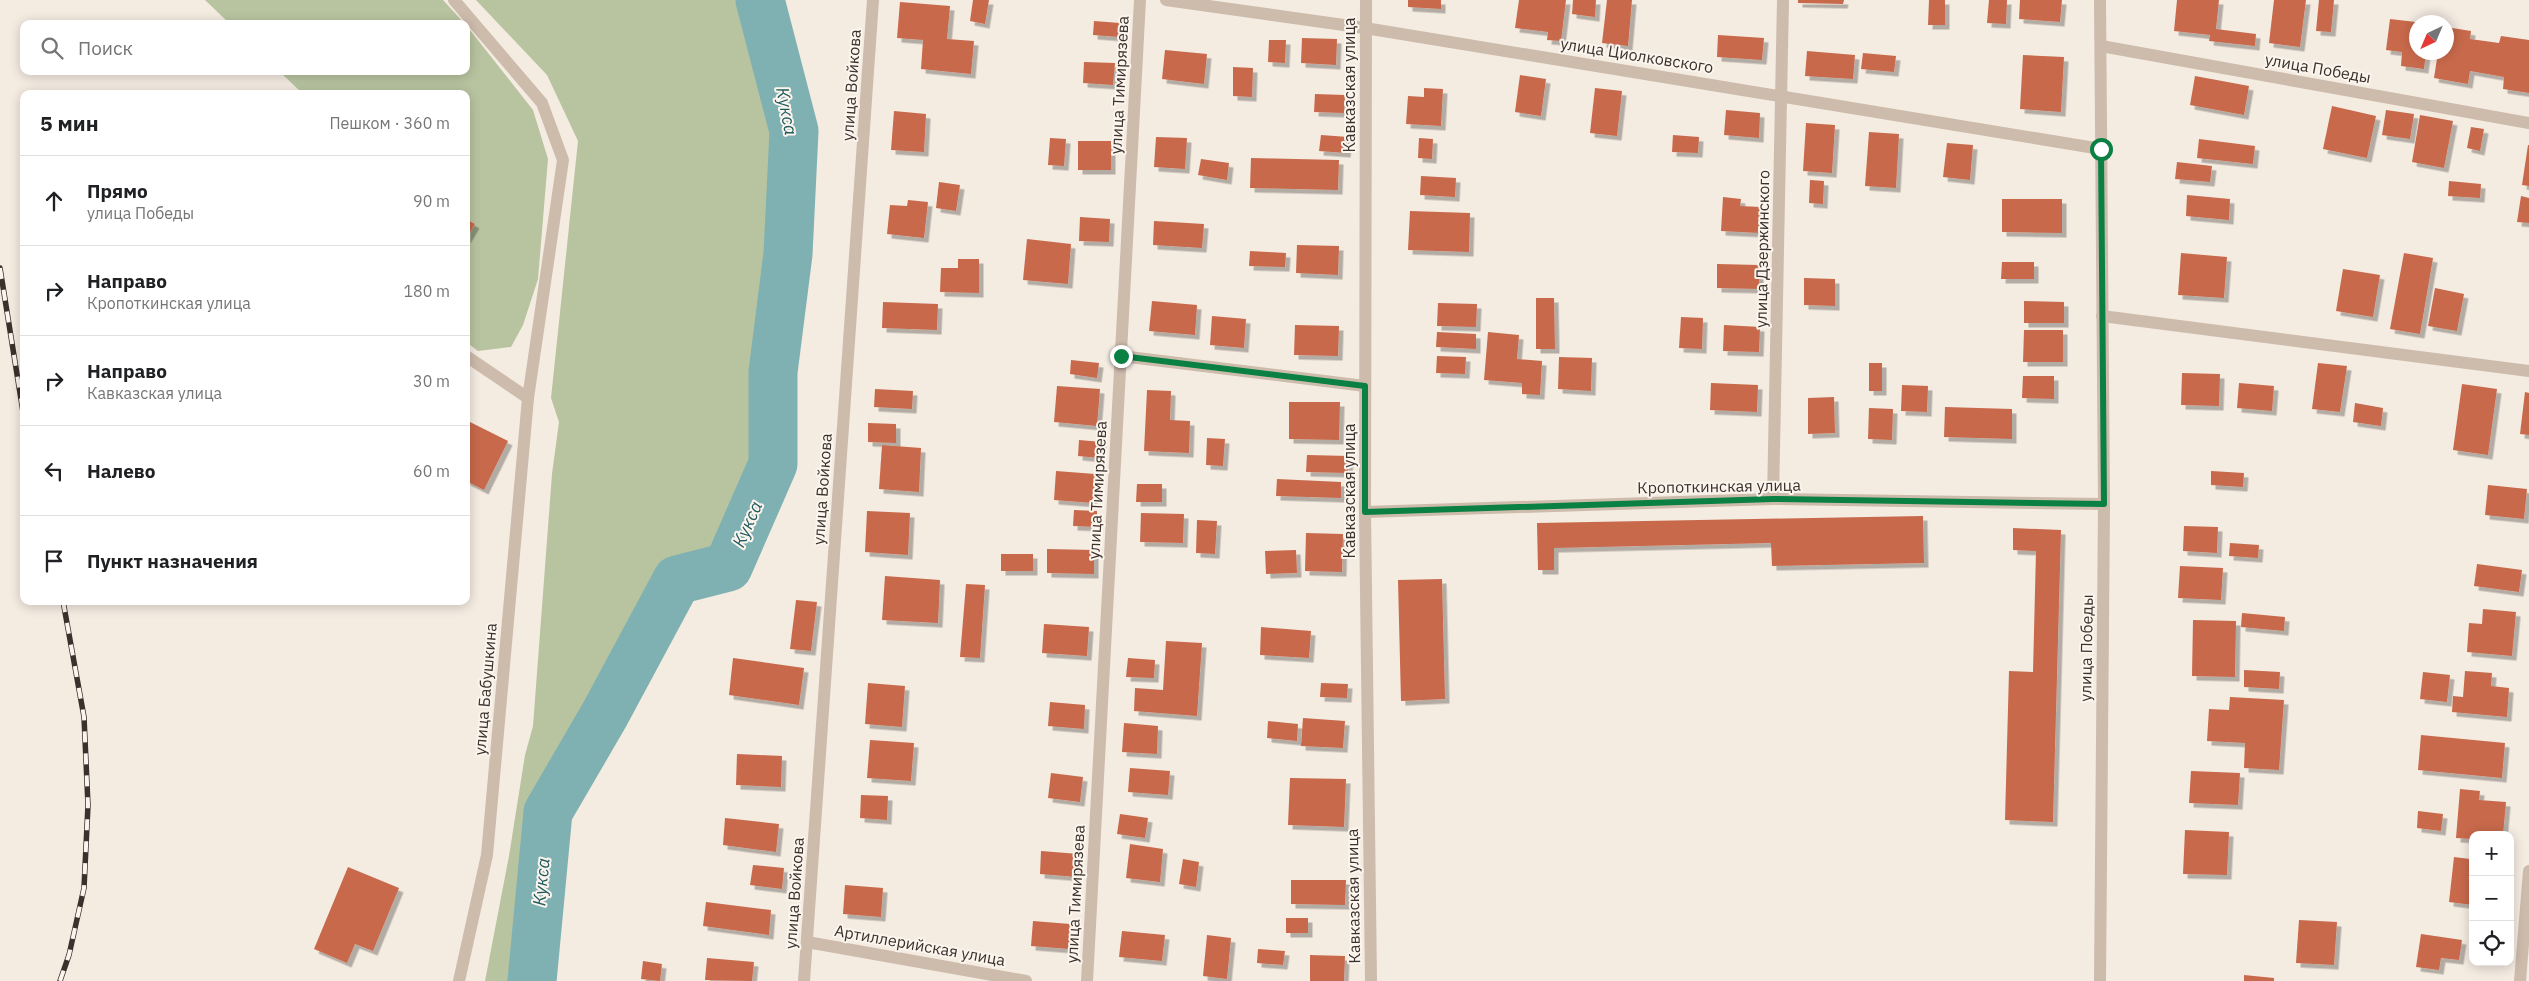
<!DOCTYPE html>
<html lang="ru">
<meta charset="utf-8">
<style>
body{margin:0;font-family:"IBM Plex Sans",sans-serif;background:#f6f6f6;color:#202124}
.controls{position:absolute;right:15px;bottom:15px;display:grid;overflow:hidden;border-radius:10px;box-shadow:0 2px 12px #0003}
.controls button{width:45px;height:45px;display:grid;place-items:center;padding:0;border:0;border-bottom:1px solid #e0e0e0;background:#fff;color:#202124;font:25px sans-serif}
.compass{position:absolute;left:2409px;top:15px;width:45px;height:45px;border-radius:50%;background:#fff;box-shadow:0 2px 12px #0003;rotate:224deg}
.stop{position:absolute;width:15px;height:15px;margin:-11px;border:4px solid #0b8043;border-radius:50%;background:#fff}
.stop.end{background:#0b8043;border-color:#fff;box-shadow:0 1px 5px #0008}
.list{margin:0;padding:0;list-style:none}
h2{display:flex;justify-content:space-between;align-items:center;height:65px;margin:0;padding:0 20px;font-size:21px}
h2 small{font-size:16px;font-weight:400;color:#757577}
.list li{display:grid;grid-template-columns:32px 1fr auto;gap:15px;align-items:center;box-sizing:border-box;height:90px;padding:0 20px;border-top:1px solid #e0e0e0}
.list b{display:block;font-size:19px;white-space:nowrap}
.list p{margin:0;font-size:16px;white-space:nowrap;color:#757577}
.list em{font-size:16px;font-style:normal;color:#757577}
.icon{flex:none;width:28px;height:28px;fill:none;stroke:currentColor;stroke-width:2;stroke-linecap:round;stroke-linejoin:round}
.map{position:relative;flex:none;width:2529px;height:981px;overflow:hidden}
.search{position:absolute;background:#fff;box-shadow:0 2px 12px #0003;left:20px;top:20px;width:450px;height:55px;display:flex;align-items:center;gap:12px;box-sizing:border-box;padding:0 18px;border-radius:10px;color:#757577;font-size:19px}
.panel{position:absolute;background:#fff;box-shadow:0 2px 12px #0003;left:20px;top:90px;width:450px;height:515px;border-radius:10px}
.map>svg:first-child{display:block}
.green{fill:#b8c4a0}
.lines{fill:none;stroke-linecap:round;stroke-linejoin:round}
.river{stroke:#7fb0b2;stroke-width:49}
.building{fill:#c8694b;filter:url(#shadow)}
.minor{stroke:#cdbbac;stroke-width:12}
.rail-casing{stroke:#3b302b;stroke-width:5.5}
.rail{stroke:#fbf5ee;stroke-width:4;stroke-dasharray:11;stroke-linecap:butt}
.route{stroke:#0b8043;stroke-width:6}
.labels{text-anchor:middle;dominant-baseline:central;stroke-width:4;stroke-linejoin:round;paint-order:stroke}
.street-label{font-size:16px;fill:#3b302b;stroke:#fbf5ee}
.water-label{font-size:18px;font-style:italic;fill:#1f5a5e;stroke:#fbf5ee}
</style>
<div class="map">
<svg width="2529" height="981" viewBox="0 0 2529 981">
<defs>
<filter id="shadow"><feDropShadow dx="4.5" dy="4.5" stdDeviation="0" flood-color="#0004"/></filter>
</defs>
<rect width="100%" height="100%" fill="#f4ebe1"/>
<g class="green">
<path d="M205 0H443L465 24H230Z"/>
<path d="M476 0H748L781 140 756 468 724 554 677 568 543 797 519 981H485L509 856 525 755 533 726 552 474 559 422 551 398 578 141 547 75Z"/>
<path d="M466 25 533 110 548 159 538 279 523 325 511 347 478 351 466 342V239L475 224 466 219V94H303L279 71H466Z"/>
</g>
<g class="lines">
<path class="river" d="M532 981 548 812 605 714 677 580 728 567 773 464V372L788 254 794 131 760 0"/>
</g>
<g class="building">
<path d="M973 0H989L985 24 970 21Z"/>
<path d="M1408 0H1441V9L1408 7Z"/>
<path d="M1519 0H1566L1561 41 1547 40 1548 32 1515 28Z"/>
<path d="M1573 0H1596L1595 17 1572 14Z"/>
<path d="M1607 0H1632L1628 46 1602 43Z"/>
<path d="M1798 0H1844L1843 4 1798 3Z"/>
<path d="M1929 0H1945V25H1928Z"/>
<path d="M1989 0H2007L2006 24 1987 23Z"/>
<path d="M2020 0H2062L2060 22 2019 19Z"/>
<path d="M2177 0H2219L2216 29 2256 34 2255 46 2209 41 2210 35 2174 31Z"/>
<path d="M2274 0H2306L2300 47 2269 43Z"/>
<path d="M2319 0H2334L2331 32 2316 31Z"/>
<path d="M900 2 950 6 947 39 974 41 971 74 921 69 923 40 897 38Z"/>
<path d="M2390 19 2416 22V52H2426L2424 69 2401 66 2402 52 2386 50Z"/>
<path d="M1094 21 1120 23 1119 37 1093 35Z"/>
<path d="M2446 27 2471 31 2470 39 2499 43 2501 36 2529 40V93L2503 89 2504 77 2470 71 2468 84 2434 78 2438 52H2446Z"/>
<path d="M1718 35 1764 38 1762 60 1717 57Z"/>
<path d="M1302 38 1337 39 1336 65 1301 63Z"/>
<path d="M1269 40H1286L1285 63 1268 62Z"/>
<path d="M1165 50 1207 54 1204 84 1162 79Z"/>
<path d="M1807 51 1855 55 1853 79 1805 76Z"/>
<path d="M1863 53 1896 56 1894 72 1861 69Z"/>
<path d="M2023 55 2064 57 2061 112 2020 109Z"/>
<path d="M1084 62 1115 63 1113 85 1083 83Z"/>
<path d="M1233 67 1253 68 1252 97 1233 96Z"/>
<path d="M1520 75 1546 79 1541 116 1515 112Z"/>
<path d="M2195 76 2249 86 2244 115 2190 105Z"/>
<path d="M1424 88 1443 89 1441 126 1406 124 1408 96 1424 97Z"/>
<path d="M1595 88 1622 91 1617 136 1590 133Z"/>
<path d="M1315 94 1345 95 1344 113 1314 112Z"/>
<path d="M2332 106 2376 116 2367 158 2323 149Z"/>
<path d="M1726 110 1760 113 1759 138 1724 135Z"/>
<path d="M2386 110 2414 114 2410 139 2382 135Z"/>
<path d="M894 111 926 114 924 152 891 150Z"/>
<path d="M2420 115 2453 121 2444 168 2412 162Z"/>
<path d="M1806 123 1835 125 1832 173 1803 171Z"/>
<path d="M2471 127 2484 129 2480 151 2467 148Z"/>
<path d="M1869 132 1899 134 1896 188 1865 186Z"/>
<path d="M1321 135 1348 137 1346 153 1319 151Z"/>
<path d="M1673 135 1699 137 1698 153 1672 152Z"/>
<path d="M1156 137 1187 138 1185 169 1154 167Z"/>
<path d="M1050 138 1066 139 1064 166 1048 165Z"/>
<path d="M1419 138 1433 139 1432 159 1418 158Z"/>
<path d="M2199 139 2255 146 2253 164 2197 158Z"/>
<rect x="1078" y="141" width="33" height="29"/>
<path d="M1947 143 1973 145 1970 180 1943 177Z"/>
<path d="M2528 145H2529V186L2522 185Z"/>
<path d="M1251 158 1339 160 1338 190 1250 188Z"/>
<path d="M1201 159 1229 163 1227 180 1198 175Z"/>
<path d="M2177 162 2212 166 2210 182 2175 179Z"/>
<path d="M1421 176 1456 178 1455 197 1420 195Z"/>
<path d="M1810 180 1824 181 1823 204 1809 203Z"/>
<path d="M2449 181 2481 184 2480 198 2448 196Z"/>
<path d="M939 182 960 185 956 211 936 208Z"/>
<path d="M2187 195 2230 199 2229 220 2186 216Z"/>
<path d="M2521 196 2529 198V223L2517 222Z"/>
<path d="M1723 197 1741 199 1740 206 1761 207 1760 233 1721 231Z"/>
<path d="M2002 199H2062V233L2002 232Z"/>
<path d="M908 200 928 202 924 238 887 234 890 205 907 206Z"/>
<path d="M1410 211 1470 213 1469 252 1408 250Z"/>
<path d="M1080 217 1110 219 1109 242 1079 241Z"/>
<path d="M466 219 475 224 466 239Z"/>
<path d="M1154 221 1204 224 1202 248 1153 245Z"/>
<path d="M1027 239 1071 244 1068 284 1023 280Z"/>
<path d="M1297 245 1339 246 1338 275 1296 273Z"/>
<path d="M1250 251 1286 253 1285 267 1249 266Z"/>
<path d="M2181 253 2227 257 2224 298 2178 295Z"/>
<path d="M2404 253 2433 258 2420 334 2390 329Z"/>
<path d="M958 259H979V293L940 292 941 268H958Z"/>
<path d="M2002 262H2034V279H2001Z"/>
<path d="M1717 264 1759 265V289L1717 288Z"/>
<path d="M2343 269 2380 275 2373 317 2336 311Z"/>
<path d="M1804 278 1835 279V306L1804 305Z"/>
<path d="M2435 288 2464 294 2457 331 2428 326Z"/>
<path d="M1536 298H1554L1555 349H1536Z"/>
<path d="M1152 301 1197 305 1195 335 1149 331Z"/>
<path d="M2024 301 2064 302V323H2024Z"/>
<path d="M883 302 938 304 937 330 882 328Z"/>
<path d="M1438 303 1477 304 1476 327 1437 326Z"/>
<path d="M1212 316 1246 319 1244 348 1210 345Z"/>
<path d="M1681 317 1703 318 1702 349 1679 348Z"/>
<path d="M1295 325 1339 326 1338 356 1294 355Z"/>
<path d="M1724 325 1760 327 1759 352 1723 351Z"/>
<path d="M2024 330H2063V362H2023Z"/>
<path d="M1437 332 1476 334V349L1436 347Z"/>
<path d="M1488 332 1519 335 1517 359 1542 361 1540 395 1522 394V383L1484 380Z"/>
<path d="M1437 356 1466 357 1465 374 1436 373Z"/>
<path d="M1559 357 1592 358 1591 391 1558 389Z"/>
<path d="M1071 360 1099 363 1097 378 1070 374Z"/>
<rect x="1869" y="363" width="13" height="28"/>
<path d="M2318 363 2347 366 2340 412 2312 409Z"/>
<path d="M2182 373 2220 374 2219 406 2181 405Z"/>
<path d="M2023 376H2054V399L2022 398Z"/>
<path d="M1711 383 1758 385 1757 412 1710 410Z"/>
<path d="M2239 383 2274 386 2272 411 2237 408Z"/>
<path d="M2462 384 2497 389 2488 455 2453 450Z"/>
<path d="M1902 385 1928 386 1927 412 1901 411Z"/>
<path d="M1057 386 1100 389 1097 426 1054 422Z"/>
<path d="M875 389 913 391 912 409 874 407Z"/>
<path d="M1147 390 1171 391 1170 420 1190 421 1189 453 1144 451Z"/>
<path d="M2525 392 2529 393V435L2520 434Z"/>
<path d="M1834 397 1835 433 1808 434V398Z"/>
<path d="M1289 402H1340L1339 440 1289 439Z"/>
<path d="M2355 403 2383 408 2381 426 2353 422Z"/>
<path d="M1945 407 2012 409V439L1944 437Z"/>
<path d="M1869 408 1893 409 1892 440 1868 439Z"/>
<path d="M466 420 508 441 484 490 466 481Z"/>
<path d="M868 423 896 424V443L868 442Z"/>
<path d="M1207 438 1225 439 1223 466 1206 465Z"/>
<path d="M1079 440 1102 442 1100 458 1078 456Z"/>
<path d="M882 445 921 448 919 492 879 489Z"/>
<path d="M1307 455 1349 456 1348 473 1306 472Z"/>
<path d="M1056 471 1095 474 1093 503 1054 500Z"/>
<path d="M2211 471 2244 473 2243 487 2211 485Z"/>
<path d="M1277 479 1341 482V498L1276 496Z"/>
<path d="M1137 484H1162V502H1136Z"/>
<path d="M2488 485 2527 489 2524 519 2485 515Z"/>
<path d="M1074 510 1097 511V527L1073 526Z"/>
<path d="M867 511 910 513 908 555 865 552Z"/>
<path d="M1141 513 1184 514 1183 543 1140 542Z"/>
<path d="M1923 516 1924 563 1772 566 1771 543 1554 548V570H1538L1537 523Z"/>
<path d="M1197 520 1217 521 1215 554 1196 553Z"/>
<path d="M2184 526 2218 527 2217 553 2183 551Z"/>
<path d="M2013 528 2061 530 2053 822 2005 820 2009 671 2033 672 2036 551 2013 550Z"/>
<path d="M1306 533 1343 534 1342 572 1305 571Z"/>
<path d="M2230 543 2259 545 2258 558 2229 556Z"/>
<path d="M1047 549 1094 550V574L1047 573Z"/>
<path d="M1296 550 1297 573 1266 574 1265 551Z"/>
<rect x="1001" y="554" width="32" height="17"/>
<path d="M2477 564 2522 570 2519 592 2474 586Z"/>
<path d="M2180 566 2223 568 2221 600 2178 598Z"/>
<path d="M885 576 940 580 938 623 882 620Z"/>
<path d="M1442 579 1445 699 1401 701 1398 580Z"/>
<path d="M966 584 985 585 980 658 960 657Z"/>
<path d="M796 600 817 602 811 651 790 649Z"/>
<path d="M2483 609 2516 612 2512 656 2467 652 2469 623 2482 624Z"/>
<path d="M2242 613 2285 617 2284 631 2241 627Z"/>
<path d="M2193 620 2236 621 2235 677 2192 676Z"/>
<path d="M1044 624 1089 627 1087 656 1042 653Z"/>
<path d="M1261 627 1311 631 1309 658 1260 655Z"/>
<path d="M1166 641 1202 643 1197 716 1134 711 1135 688 1163 690Z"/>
<path d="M733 658 804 668 799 705 729 695Z"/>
<path d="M1128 658 1155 660 1154 678 1126 677Z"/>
<path d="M2244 670 2280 672 2279 689 2244 687Z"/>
<path d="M2465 671 2492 673 2491 686 2509 688 2507 717 2452 712 2453 696 2463 697Z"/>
<path d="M2423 672 2450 675 2447 702 2420 699Z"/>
<path d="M868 683 905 686 902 727 865 724Z"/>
<path d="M1321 683 1348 684 1347 698 1320 697Z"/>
<path d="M2230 697 2284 700 2279 770 2244 768 2245 743 2207 741 2209 709 2229 710Z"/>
<path d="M1050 702 1085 705 1084 729 1048 726Z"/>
<path d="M1303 718 1345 721 1343 748 1301 746Z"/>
<path d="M1268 721 1298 724 1297 741 1267 738Z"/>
<path d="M1124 723 1158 726 1157 754 1122 752Z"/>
<path d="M2421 735 2505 743 2502 778 2418 770Z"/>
<path d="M870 740 914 743 911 781 867 778Z"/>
<path d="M737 754 782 756 781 787 736 785Z"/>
<path d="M1130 768 1170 771 1168 795 1128 792Z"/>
<path d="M2191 771 2240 773 2238 805 2189 803Z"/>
<path d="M1051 773 1083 777 1080 802 1048 798Z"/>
<path d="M1290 778 1346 779 1344 827 1288 825Z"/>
<path d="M2460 789 2480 791 2479 800 2506 802 2503 835H2473V839L2456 838Z"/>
<path d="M861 795 888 796 887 820 860 818Z"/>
<path d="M2418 811 2443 814 2441 831 2417 828Z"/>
<path d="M1120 814 1148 818 1145 838 1117 834Z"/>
<path d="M725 818 779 824 776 852 723 845Z"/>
<path d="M2185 830 2229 832 2227 875 2183 874Z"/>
<path d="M1130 844 1163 849 1160 882 1126 878Z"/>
<path d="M1041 851 1079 854 1077 877 1040 874Z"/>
<path d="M2454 857 2470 859V868L2473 869V905L2449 902Z"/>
<path d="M1183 859 1199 862 1196 887 1179 884Z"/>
<path d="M753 865 784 868 782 889 750 885Z"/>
<path d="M348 867 399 888 373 951 355 944 347 963 314 949Z"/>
<path d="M1291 880H1346L1345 905 1291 904Z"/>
<path d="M845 885 883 888 881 917 843 914Z"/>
<path d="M706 902 771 910 769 935 703 926Z"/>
<rect x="1286" y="918" width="22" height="15"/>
<path d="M2299 920 2337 922 2334 965 2296 963Z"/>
<path d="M1033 921 1070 924 1069 949 1031 946Z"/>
<path d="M1122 931 1165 935 1162 961 1119 957Z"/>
<path d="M2421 934 2462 940 2459 960 2441 958 2439 970 2416 967Z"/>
<path d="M1207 935 1231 938 1227 979 1203 976Z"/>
<path d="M1258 949 1285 951 1283 965 1257 963Z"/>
<path d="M1310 955 1345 956 1344 981H1310Z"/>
<path d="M707 958 754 962 752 981 705 980Z"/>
<path d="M643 961 662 964 660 981 641 979Z"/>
<path d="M2244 975 2274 978V981H2244Z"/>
</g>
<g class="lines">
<g class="minor">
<path d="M454 0 542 103 563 160 528 398 487 855 459 981"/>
<path d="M1166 0 1365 28 2101 149"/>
<path d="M1366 0 1365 512 1371 981"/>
<path d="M2101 46 2529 123"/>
<path d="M2102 316 2529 371"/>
<path d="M466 356 528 398"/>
<path d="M1121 356 1365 386"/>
<path d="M1773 499 1783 0"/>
<path d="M1365 512 1773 499 2104 504"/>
<path d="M807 942 1026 981"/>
<path d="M804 981 873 0"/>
<path d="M1087 981 1140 0"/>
<path d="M2100 981 2104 504 2100 0"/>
<path d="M2520 981 2529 871"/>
</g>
<g class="rail-casing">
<g id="rail">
<path d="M0 268 24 418"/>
<path d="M60 981 69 955 84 888 88 805 84 717 63 601"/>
</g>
</g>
<use href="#rail" class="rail"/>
</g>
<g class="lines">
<path class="route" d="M1121 356 1365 386V512L1773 499 2104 504 2101 149"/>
</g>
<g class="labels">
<g class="street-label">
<text transform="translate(1637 55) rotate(9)">улица Циолковского</text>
<text transform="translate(2318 68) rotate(10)">улица Победы</text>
<text transform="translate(851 85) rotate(-86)">улица Войкова</text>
<text transform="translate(1119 85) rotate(-87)">улица Тимирязева</text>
<text transform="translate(1349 85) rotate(-90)">Кавказская улица</text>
<text transform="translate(1762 249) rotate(-89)">улица Дзержинского</text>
<text transform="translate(1719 486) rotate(-1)">Кропоткинская улица</text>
<text transform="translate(822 489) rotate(-86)">улица Войкова</text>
<text transform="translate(1097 490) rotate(-87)">улица Тимирязева</text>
<text transform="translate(1349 491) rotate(-90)">Кавказская улица</text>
<text transform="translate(2086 648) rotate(-89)">улица Победы</text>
<text transform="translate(485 689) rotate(-85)">улица Бабушкина</text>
<text transform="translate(794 893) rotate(-86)">улица Войкова</text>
<text transform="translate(1075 894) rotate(-87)">улица Тимирязева</text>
<text transform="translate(1353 896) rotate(-91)">Кавказская улица</text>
<text transform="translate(920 945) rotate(10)">Артиллерийская улица</text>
</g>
<g class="water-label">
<text transform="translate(787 111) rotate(79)">Кукса</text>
<text transform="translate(747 524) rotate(-66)">Кукса</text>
<text transform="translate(541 882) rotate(-85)">Кукса</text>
</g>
</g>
</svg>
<div class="controls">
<button>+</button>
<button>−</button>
<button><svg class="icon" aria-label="locate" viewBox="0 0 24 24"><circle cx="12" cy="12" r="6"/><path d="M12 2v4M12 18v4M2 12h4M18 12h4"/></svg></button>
</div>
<svg class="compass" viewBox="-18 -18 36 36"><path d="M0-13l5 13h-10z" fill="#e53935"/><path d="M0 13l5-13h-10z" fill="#757577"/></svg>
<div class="stop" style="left:2101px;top:149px"></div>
<div class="stop end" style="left:1121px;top:356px"></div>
<div class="search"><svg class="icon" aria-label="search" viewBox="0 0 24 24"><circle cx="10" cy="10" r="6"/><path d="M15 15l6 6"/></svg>Поиск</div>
<section class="panel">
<h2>5 мин<small>Пешком · 360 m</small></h2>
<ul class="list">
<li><svg class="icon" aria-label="ahead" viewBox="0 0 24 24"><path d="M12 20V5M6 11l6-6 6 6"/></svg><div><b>Прямо</b><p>улица Победы</p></div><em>90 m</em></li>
<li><svg class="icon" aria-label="right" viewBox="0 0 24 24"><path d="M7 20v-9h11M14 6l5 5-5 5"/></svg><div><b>Направо</b><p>Кропоткинская улица</p></div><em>180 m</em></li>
<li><svg class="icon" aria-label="right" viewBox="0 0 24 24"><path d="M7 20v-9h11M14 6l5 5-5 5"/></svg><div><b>Направо</b><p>Кавказская улица</p></div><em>30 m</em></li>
<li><svg class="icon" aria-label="left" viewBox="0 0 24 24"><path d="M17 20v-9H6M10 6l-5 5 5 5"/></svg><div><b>Налево</b></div><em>60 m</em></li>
<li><svg class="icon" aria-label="arrive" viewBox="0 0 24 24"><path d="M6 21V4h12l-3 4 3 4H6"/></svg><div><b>Пункт назначения</b></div></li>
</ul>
</section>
</div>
